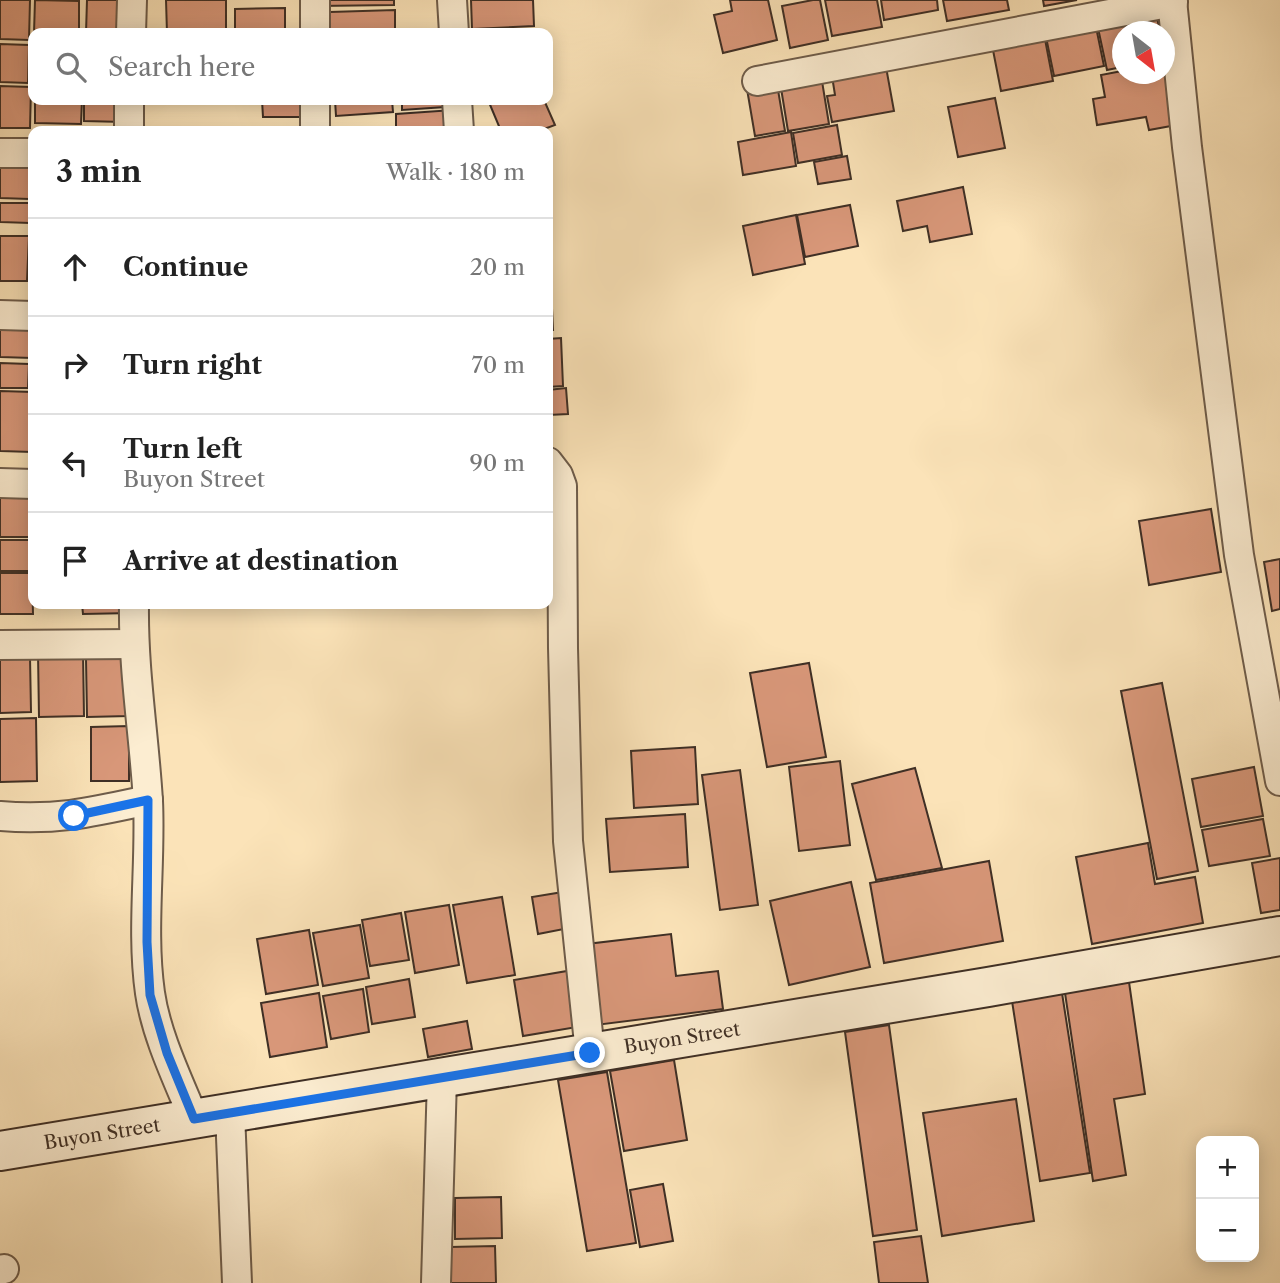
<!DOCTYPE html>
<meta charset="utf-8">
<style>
body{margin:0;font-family:"Libre Caslon Text",serif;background:#f2f2f2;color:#222}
.controls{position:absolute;right:21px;bottom:21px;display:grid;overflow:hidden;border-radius:14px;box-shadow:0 4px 18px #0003}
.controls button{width:63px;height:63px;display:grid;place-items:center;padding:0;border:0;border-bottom:2px solid #e0e0e0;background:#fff;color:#222;font:35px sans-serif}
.compass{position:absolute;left:1112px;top:21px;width:63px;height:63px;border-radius:50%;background:#fff;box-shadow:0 4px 18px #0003;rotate:149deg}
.stop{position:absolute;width:21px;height:21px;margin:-16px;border:5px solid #1a73e8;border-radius:50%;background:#fff}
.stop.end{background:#1a73e8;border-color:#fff;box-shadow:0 2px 7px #0008}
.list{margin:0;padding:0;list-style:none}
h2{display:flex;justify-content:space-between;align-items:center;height:91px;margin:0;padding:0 28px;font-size:30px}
h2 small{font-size:23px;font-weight:400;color:#767676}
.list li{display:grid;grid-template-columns:46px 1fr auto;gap:21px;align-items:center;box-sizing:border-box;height:98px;padding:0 28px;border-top:2px solid #e0e0e0}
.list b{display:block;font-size:26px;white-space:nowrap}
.list p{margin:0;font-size:23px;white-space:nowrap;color:#767676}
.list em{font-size:23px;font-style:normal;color:#767676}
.icon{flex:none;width:38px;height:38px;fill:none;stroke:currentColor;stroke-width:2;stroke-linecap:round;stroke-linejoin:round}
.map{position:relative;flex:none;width:1280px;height:1283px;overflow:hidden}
.search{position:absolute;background:#fff;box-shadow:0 4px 18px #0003;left:28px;top:28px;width:525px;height:77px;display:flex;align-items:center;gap:18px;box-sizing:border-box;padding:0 24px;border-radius:14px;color:#767676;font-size:26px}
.panel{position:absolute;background:#fff;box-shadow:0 4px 18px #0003;left:28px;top:126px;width:525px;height:483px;border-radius:14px}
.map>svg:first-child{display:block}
.building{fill:#d89779;stroke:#3f2f25;stroke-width:2}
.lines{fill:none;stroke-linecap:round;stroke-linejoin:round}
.street-casing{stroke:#6e5c4a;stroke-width:32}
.secondary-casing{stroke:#3f2f25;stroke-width:42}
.street{stroke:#fcedd1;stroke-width:28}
.secondary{stroke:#fcedd1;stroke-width:38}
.route{stroke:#1a73e8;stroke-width:9}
.labels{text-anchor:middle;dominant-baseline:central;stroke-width:5;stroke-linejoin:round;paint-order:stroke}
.street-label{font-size:19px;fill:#3f2f25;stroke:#fcedd1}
</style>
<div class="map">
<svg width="1280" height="1283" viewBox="0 0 1280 1283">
<rect width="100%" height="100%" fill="#fbe3b8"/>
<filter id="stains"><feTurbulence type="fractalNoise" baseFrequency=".00286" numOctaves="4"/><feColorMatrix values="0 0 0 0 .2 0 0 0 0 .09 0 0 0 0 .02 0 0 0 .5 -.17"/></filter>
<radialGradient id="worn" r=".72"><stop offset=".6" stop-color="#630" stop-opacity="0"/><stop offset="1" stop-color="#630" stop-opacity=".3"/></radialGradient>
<g class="building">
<path d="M0 0H30L29 40 0 39Z"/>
<path d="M35 0 79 1V33H34Z"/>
<path d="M87 0H125L124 33H86Z"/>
<path d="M166 0H226V33H167Z"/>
<path d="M318 0H394V5L318 6Z"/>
<path d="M471 0H533L534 26 472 29Z"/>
<path d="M730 0H768L777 40 723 53 714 15 732 11Z"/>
<path d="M813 0H820L828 40 790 48 782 6Z"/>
<path d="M825 0H877L882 27 832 36Z"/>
<path d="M881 0H937L938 10 884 20Z"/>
<path d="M943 0H1007L1009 10 947 21Z"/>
<path d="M1043 0H1077L1044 6Z"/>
<path d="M285 8V33H235V9Z"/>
<path d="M395 10V33H330V12Z"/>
<path d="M1157 17 1160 32H1122V67L1107 70 1098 28Z"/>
<path d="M1096 27 1104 66 1054 76 1046 37Z"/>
<path d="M537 32V33H478Z"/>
<path d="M1044 34 1053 81 1001 91 992 45Z"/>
<path d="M0 44 29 45 28 83 0 82Z"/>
<path d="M1164 64 1182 124 1149 130 1146 117 1097 125 1093 99 1105 97 1101 75 1122 71V74H1164Z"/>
<path d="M886 67 894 111 832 122 827 96 835 95 832 76Z"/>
<path d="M821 75 829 124 788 131 780 82Z"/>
<path d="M777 84 785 131 755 136 747 89Z"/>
<path d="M0 86 31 87 30 128H0Z"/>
<path d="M995 98 1005 148 958 157 948 107Z"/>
<path d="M35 100H82L81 124 35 123Z"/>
<path d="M84 100H125L124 122 84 121Z"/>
<path d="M262 100H302V117H263Z"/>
<path d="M335 100H392L393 112 336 116Z"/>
<path d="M402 100H445V107L402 110Z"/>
<path d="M488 100H544L555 125 539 131H501Z"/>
<path d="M453 110 455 131H396V114Z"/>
<path d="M837 125 842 155 798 163 793 133Z"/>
<path d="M791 132 796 166 743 175 738 142Z"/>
<path d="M847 156 851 179 818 184 814 162Z"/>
<path d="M0 162 30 163 29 199 0 198Z"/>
<path d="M963 187 972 234 930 242 927 226 903 231 897 201Z"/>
<path d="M0 203H31L30 223 0 222Z"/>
<path d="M850 205 858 246 805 257 797 215Z"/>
<path d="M796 215 805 264 753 275 743 226Z"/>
<path d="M0 236H29L27 281H0Z"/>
<path d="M549 244 551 282H548V245Z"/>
<path d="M548 287H551L553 330H548Z"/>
<path d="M0 328H33L32 358 0 357Z"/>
<path d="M561 338 563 386 548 387V339Z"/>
<path d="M0 363 29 364 28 388H0Z"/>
<path d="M566 388 568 414 548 415V390Z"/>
<path d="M0 391 33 392 32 452 0 451Z"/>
<rect x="0" y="493" width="29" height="44"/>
<path d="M1211 509 1221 572 1149 585 1139 521Z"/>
<path d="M0 540H30L31 571H0Z"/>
<path d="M1280 559V609L1272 611 1264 562Z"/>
<path d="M0 573H32L33 614H0Z"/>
<path d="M82 604H132V613L83 614Z"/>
<path d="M83 652 84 716 39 717 38 653Z"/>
<path d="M30 657 31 712 0 713V658Z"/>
<path d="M128 658 129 716 87 717 86 659Z"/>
<path d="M809 663 826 757 767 767 750 673Z"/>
<path d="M1162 683 1198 871 1157 879 1121 691Z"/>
<path d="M36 718 37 781 0 782V719Z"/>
<path d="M129 726V781H91V727Z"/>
<path d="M695 747 698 804 634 808 631 751Z"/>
<path d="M840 761 850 845 799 851 789 767Z"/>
<path d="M1254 767 1263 816 1201 827 1192 779Z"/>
<path d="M915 768 942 868 876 880 852 784Z"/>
<path d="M740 770 758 905 720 910 702 775Z"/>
<path d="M685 814 688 867 610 872 606 819Z"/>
<path d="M1263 819 1270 856 1209 866 1202 830Z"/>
<path d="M1148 843 1155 884 1195 877 1203 923 1092 944 1076 857Z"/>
<path d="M1280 858V910L1261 913 1252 863Z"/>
<path d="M989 861 1003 941 884 963 870 883Z"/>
<path d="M851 882 870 967 789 985 770 901Z"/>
<path d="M563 892 569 928 538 934 532 897Z"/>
<path d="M502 897 515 975 467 983 453 905Z"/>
<path d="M449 905 459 965 415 973 405 912Z"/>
<path d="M401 913 409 960 370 966 362 920Z"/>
<path d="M360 925 369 978 323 986 313 933Z"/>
<path d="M309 930 318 985 266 994 257 939Z"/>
<path d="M671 934 676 976 718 971 723 1009 596 1025 587 944Z"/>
<path d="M573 970 583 1026 523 1036 514 980Z"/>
<path d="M409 979 415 1017 372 1024 366 987Z"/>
<path d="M1129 982 1145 1094 1114 1099 1126 1175 1093 1181 1065 993Z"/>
<path d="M363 989 369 1032 331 1039 323 996Z"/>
<path d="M319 993 327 1047 270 1057 261 1003Z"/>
<path d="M1062 993 1090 1173 1040 1181 1012 1001Z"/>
<path d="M467 1021 472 1049 428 1057 423 1029Z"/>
<path d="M889 1025 917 1230 873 1236 845 1032Z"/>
<path d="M674 1060 687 1140 624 1151 610 1071Z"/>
<path d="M607 1072 636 1243 587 1251 558 1080Z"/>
<path d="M1016 1099 1034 1221 942 1236 923 1113Z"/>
<path d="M663 1184 673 1241 640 1247 630 1190Z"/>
<path d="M501 1197 502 1238 455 1239V1198Z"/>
<path d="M921 1236 928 1283H879L874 1242Z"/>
<path d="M495 1246 496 1283H451L450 1247Z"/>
</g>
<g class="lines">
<g class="street-casing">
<g id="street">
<path d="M315 0V33"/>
<path d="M452 0 454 33"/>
<path d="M1172 0 1187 147 1239 555 1280 781"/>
<path d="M131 33 132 0"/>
<path d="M757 81 1173 2"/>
<path d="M315 100V131"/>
<path d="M457 100 459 131"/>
<path d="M129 131V100"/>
<path d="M0 153H33"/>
<path d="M0 315 33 316"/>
<path d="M548 462 558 475 562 486 563 648 568 841 590 1053"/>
<path d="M0 483 33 484"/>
<path d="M134 604C133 670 144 735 148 801 151 864 141 930 150 993 156 1035 178 1080 194 1119"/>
<path d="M0 645 134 644"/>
<path d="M0 816C56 821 93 812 148 800"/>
<path d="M230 1113 237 1283"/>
<path d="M0 1270 4 1269"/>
<path d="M436 1283 442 1078"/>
</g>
</g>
<g class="secondary-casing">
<path id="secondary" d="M0 1151 988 987 1280 936"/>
</g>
<use href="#street" class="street"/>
<use href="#secondary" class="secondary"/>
</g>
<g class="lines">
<path class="route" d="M74 816 148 800 147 942 150 995 167 1053 194 1119 590 1053"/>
</g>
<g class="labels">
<g class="street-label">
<text transform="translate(682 1038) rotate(-9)">Buyon Street</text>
<text transform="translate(102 1134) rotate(-9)">Buyon Street</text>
</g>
</g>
<rect width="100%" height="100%" filter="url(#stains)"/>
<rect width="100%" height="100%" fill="url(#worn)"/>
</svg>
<div class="controls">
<button>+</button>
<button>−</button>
</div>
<svg class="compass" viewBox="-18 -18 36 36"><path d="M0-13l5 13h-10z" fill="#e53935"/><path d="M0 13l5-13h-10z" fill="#767676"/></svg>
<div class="stop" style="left:74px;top:816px"></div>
<div class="stop end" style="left:590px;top:1053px"></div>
<div class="search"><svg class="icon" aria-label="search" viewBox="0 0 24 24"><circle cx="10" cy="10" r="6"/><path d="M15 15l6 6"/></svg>Search here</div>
<section class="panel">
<h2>3 min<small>Walk · 180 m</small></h2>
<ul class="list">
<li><svg class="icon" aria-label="ahead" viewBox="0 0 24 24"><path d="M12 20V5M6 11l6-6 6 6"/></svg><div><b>Continue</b></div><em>20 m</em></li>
<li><svg class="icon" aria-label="right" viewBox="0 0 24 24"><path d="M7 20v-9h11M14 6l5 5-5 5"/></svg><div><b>Turn right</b></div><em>70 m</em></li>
<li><svg class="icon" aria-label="left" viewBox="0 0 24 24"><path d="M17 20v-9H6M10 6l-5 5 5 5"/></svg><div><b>Turn left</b><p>Buyon Street</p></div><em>90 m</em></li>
<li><svg class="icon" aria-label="arrive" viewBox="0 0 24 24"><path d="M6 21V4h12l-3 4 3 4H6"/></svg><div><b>Arrive at destination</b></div></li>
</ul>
</section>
</div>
